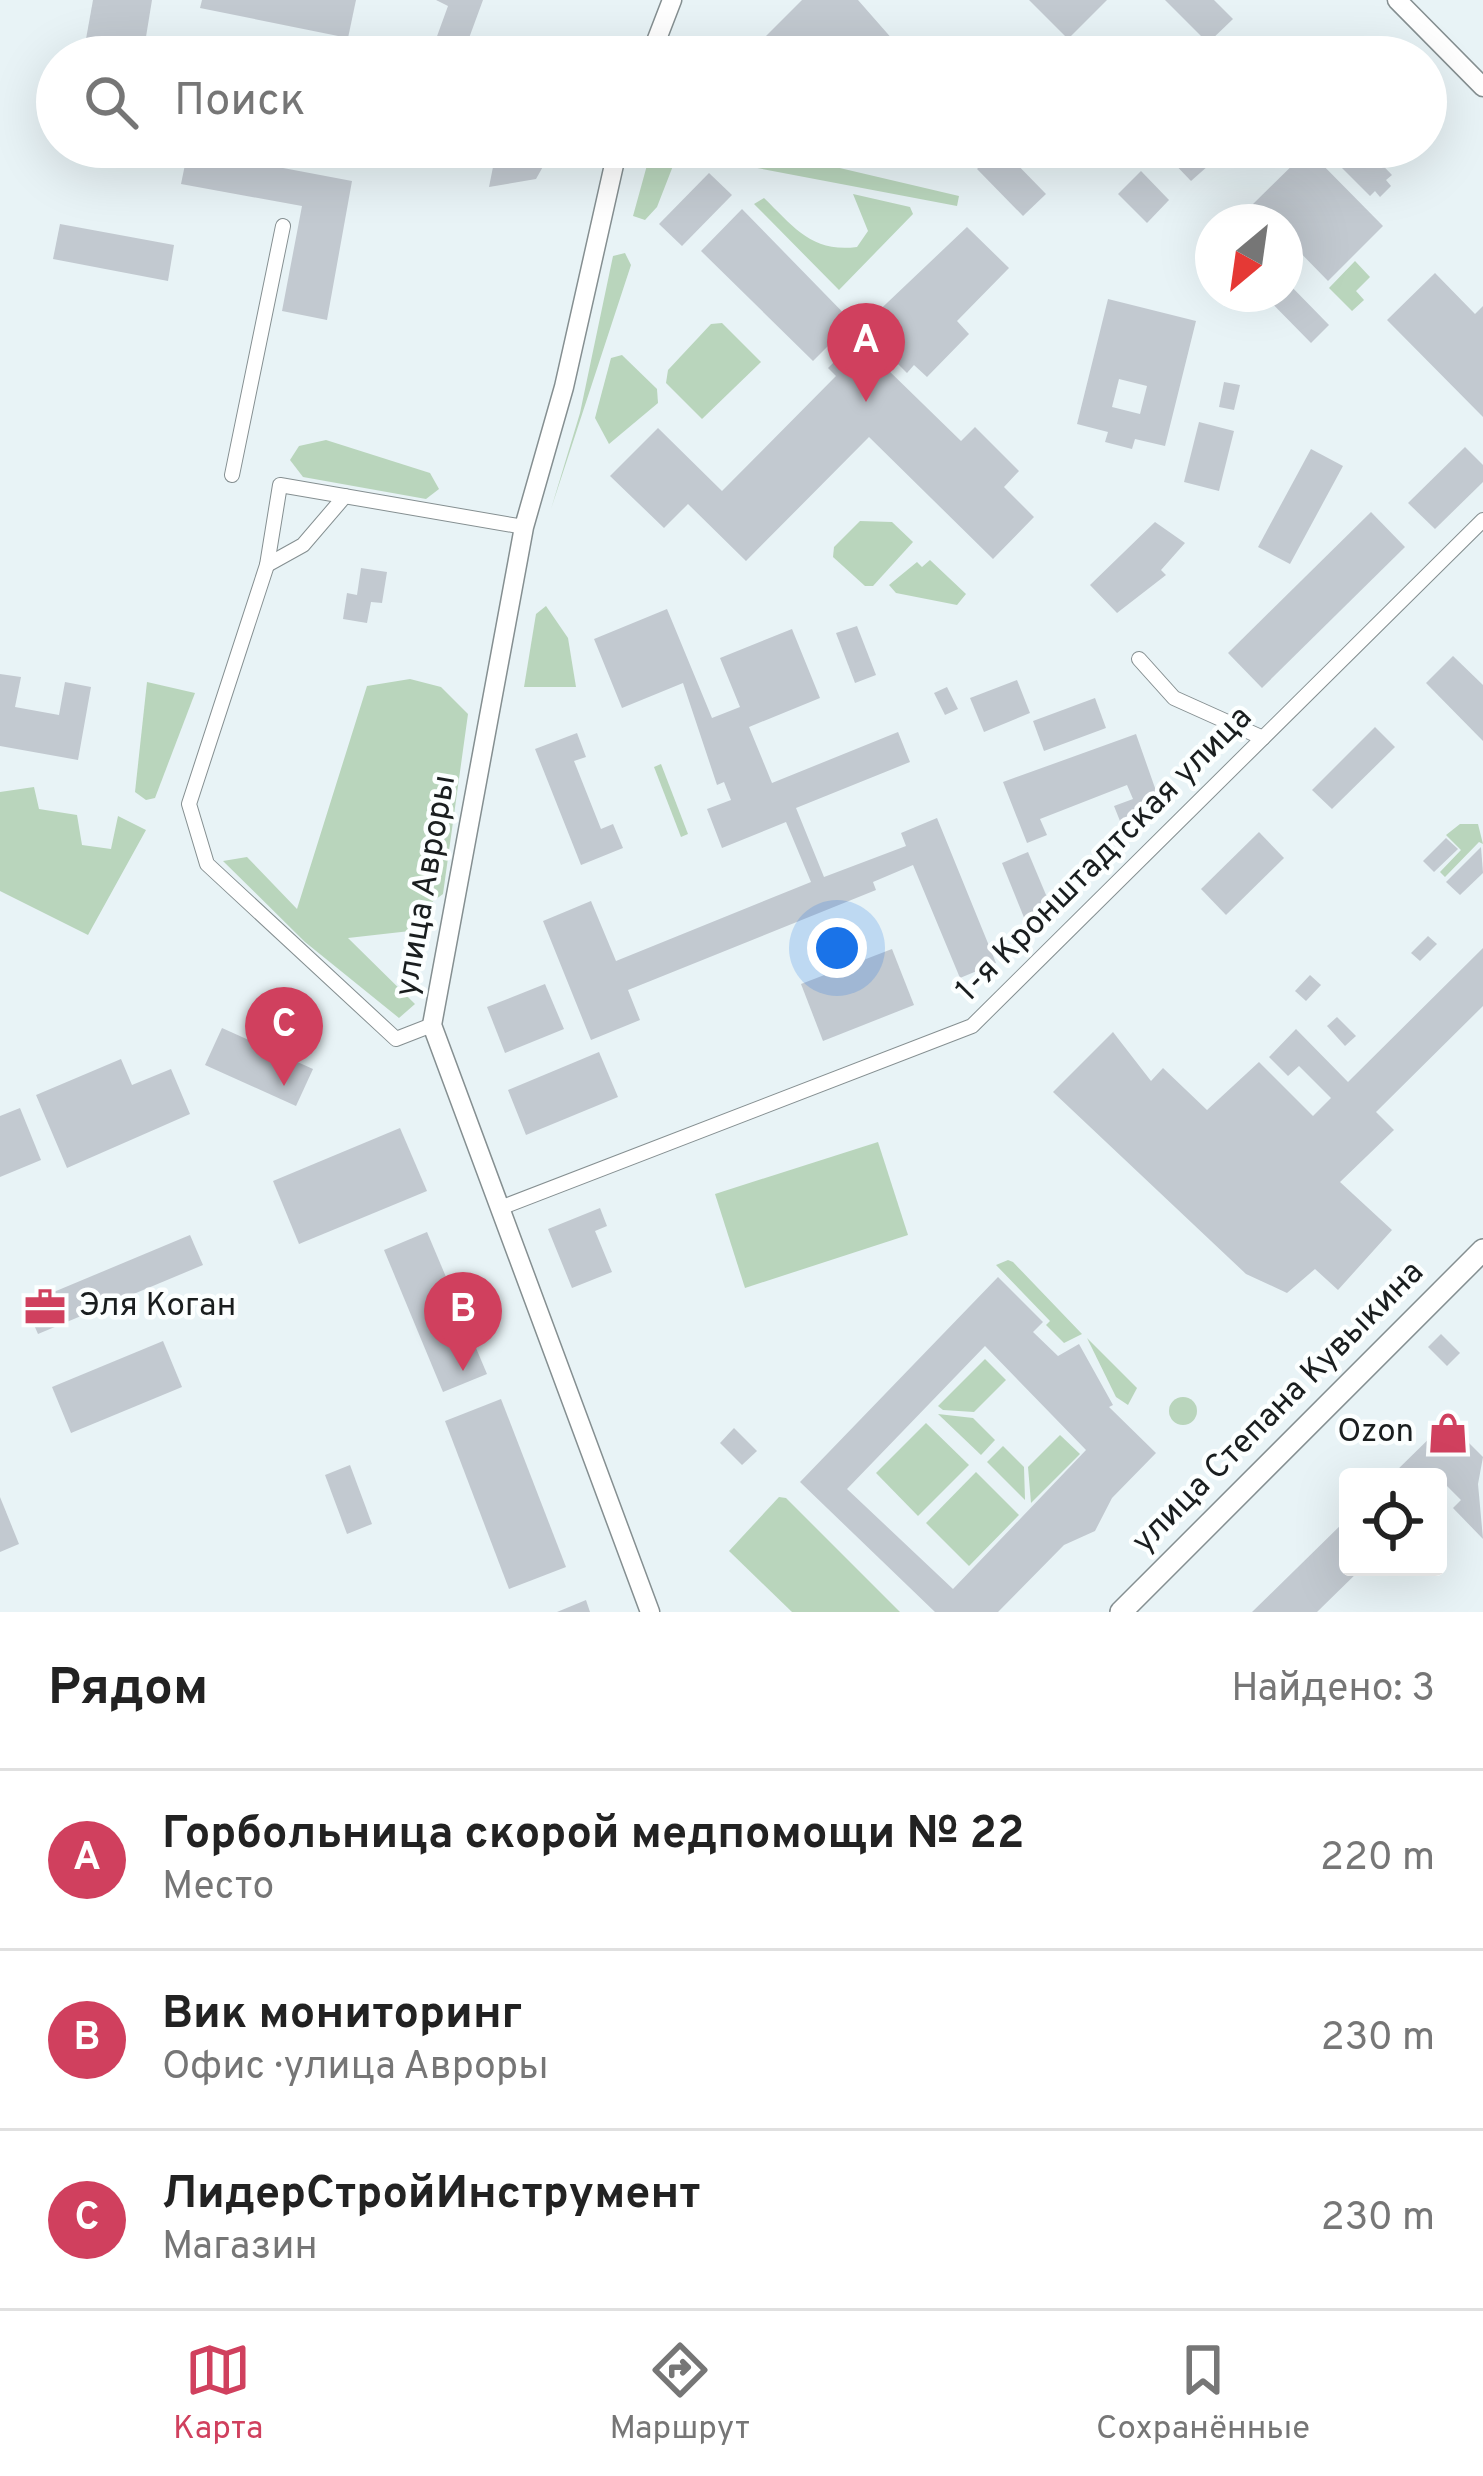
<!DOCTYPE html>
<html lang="ru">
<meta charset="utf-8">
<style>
body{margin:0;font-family:Overpass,sans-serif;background:#f2f2f2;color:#222}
.controls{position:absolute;right:36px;bottom:36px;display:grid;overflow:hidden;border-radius:12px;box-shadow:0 12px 48px #0002}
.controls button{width:108px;height:108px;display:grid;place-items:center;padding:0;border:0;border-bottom:3px solid #e0e0e0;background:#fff;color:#222;font:60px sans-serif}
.compass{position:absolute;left:1195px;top:204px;width:108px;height:108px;border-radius:50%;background:#fff;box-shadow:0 12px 48px #0002;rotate:209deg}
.you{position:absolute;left:837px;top:948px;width:42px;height:42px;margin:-30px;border:9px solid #fff;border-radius:50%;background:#1a73e8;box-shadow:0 0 0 18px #1a73e833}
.badge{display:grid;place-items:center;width:78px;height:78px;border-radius:50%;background:#d0405e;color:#fff;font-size:39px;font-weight:700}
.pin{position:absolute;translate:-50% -99px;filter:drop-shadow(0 3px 6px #0008)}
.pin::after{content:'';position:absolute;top:63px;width:42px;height:36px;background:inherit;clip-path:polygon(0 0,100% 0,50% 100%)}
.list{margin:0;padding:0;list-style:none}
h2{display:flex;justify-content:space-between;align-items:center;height:156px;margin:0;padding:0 48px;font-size:51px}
h2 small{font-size:39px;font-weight:400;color:#767676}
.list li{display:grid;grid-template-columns:78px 1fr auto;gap:36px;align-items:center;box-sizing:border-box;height:180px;padding:0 48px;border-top:3px solid #e0e0e0}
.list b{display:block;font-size:45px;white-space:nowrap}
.list p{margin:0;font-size:39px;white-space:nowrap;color:#767676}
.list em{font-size:39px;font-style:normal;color:#767676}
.icon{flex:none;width:66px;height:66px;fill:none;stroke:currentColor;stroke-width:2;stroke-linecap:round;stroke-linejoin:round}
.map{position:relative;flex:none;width:1483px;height:1612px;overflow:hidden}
.search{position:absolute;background:#fff;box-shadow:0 12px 48px #0002;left:36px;right:36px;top:36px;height:132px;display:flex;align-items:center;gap:30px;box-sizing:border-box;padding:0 42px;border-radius:66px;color:#767676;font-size:45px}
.sheet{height:696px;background:#fff}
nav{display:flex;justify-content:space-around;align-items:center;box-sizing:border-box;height:168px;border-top:3px solid #e0e0e0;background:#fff;font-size:33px;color:#767676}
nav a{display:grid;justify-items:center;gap:6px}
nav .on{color:#d0405e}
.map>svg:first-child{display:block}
.green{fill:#b9d5bc}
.building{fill:#c2c9d0;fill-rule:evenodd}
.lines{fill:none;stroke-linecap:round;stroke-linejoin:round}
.minor-casing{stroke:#858f91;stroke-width:16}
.tertiary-casing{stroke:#858f91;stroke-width:21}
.secondary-casing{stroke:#858f91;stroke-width:24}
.minor{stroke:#fff;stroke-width:14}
.tertiary{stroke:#fff;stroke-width:18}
.secondary{stroke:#fff;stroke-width:21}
.labels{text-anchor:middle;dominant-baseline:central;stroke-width:9;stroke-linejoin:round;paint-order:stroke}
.street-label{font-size:33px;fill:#1a1e1f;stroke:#fcffff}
.poi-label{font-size:33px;fill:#1a1e1f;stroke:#fcffff;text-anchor:start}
</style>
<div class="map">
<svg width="1483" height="1612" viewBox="0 0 1483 1612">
<rect width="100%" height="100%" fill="#e8f3f6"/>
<g class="green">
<path d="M652 147H750L959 196 957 206 678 153 657 207 645 220 633 216Z"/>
<path d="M853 194 910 207 913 214 839 290 754 204 764 198C794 227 812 253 857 247L868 231Z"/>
<path d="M625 253 631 265 551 509 580 413 613 256Z"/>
<path d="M1355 261 1370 277 1356 291 1364 300 1352 311 1329 288Z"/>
<path d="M722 323 761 362 702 419 666 383 668 370 711 324Z"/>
<path d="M622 355 657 389 658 403 609 444 595 418 611 358Z"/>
<path d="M326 440 430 473 439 489 426 499 303 477 290 460 299 446Z"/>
<path d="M860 521 892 522 913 542 873 586H865L833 557 834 547Z"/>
<path d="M930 560 966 594 957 605 896 593 889 585 917 562 922 567Z"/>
<path d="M546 606 568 638 576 687H524L536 614Z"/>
<path d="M410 679 441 687 468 714 443 894 416 914 410 931 348 938 415 1004 399 1018 305 942 223 861 247 857 297 909 367 686Z"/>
<path d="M147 682 195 693 155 798 146 800 135 792Z"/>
<path d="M661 764 688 834 681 837 654 767Z"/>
<path d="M34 787 39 809 77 815 82 845 111 849 118 816 146 830 88 935 0 891V792Z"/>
<path d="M1460 824H1478L1483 844 1479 842 1445 877 1440 872 1461 850 1446 835Z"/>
<path d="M878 1142 908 1235 745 1288 715 1194Z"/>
<path d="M1008 1260 1013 1262 1082 1334 1064 1343 1046 1325 1050 1321 996 1265Z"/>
<path d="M1087 1338 1137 1388 1128 1405 1116 1397Z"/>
<path d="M985 1359 1006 1380 974 1412 943 1410 938 1406Z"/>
<circle cx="1183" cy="1411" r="14"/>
<path d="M938 1414 973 1418 995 1440 981 1455Z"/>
<path d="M926 1423 969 1465 918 1516 876 1473Z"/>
<path d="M1060 1435 1080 1454 1031 1503 1028 1467Z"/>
<path d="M1003 1446 1024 1467 1025 1500 987 1462Z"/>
<path d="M976 1472 1019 1515 969 1566 926 1523Z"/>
<path d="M779 1497 786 1498 900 1612H792L729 1551Z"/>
</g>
<g class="building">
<path d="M93 0H152L144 49 86 39Z"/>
<path d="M202 0H356L348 38 200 8Z"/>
<path d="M436 0H483L465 49 436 39 448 6Z"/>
<path d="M802 0H858L908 57H857L837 36 816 57H745Z"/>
<path d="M1029 0H1107L1068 39Z"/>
<path d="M1165 0H1214L1233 19 1208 43Z"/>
<path d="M1252 38 1270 57H1233Z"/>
<path d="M529 39 579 52 577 57H519Z"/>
<path d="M497 147H554L536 179 489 187Z"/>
<path d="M1000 147 1046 194 1023 216 977 169Z"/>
<path d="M1053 147H1079L1066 160Z"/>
<path d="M1178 147H1192L1209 165 1191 181 1168 157Z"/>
<path d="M1321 147H1365L1392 175 1386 180 1391 186 1380 197 1375 191 1370 196Z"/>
<path d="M188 150 352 181 327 320 282 311 302 206 181 184Z"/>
<path d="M1308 150 1383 226 1328 281 1285 237V222H1270L1253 204Z"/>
<path d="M1141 171 1169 200 1147 223 1118 194Z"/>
<path d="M709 173 732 195 682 246 659 224Z"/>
<path d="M742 209 863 333 872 324 868 321 967 227 1009 268 957 321 969 334 927 377 914 365 907 373 892 358 884 366 961 441 975 427 1019 471 1004 487 1034 517 993 559 869 437 746 561 688 504 664 528 610 476 658 428 722 491 836 376 828 368 839 357 828 346 813 361 701 251Z"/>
<path d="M60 224 174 245 168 281 53 259Z"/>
<path d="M1435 273 1475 314 1483 306V417L1387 320Z"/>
<path d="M1285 280 1329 325 1311 343 1263 294H1285Z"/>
<path d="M1108 299 1196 321 1165 446 1135 439 1132 449 1105 442 1108 432 1077 424ZM1119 379 1147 386 1140 414 1112 407Z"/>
<path d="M1224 382 1240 385 1234 410 1219 407Z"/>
<path d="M1199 422 1234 431 1219 491 1184 482Z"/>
<path d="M1465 447 1483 465V482L1435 529 1408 503Z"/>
<path d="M1311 449 1343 466 1290 564 1258 547Z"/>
<path d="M1371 512 1405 547 1262 688 1228 653Z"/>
<path d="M1155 522 1185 543 1161 570 1166 575 1117 613 1090 585Z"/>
<path d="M361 568 387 572 382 603 371 602 367 623 343 619 347 593 357 595Z"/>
<path d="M667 609 712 718 740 707 720 658 792 629 820 698 749 727 772 783 898 732 910 762 796 808 824 877 906 846 901 833 937 818 996 963 960 978 913 865 873 882 876 890 628 990 640 1020 591 1040 543 921 591 901 616 961 811 882 786 822 722 848 707 809 731 800 724 782 717 785 683 683 622 708 594 639Z"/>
<path d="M857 626 876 675 855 683 836 633Z"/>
<path d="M1453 656 1483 685V741L1426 683Z"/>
<path d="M0 674 21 677 15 707 59 715 65 682 91 687 78 760 0 746Z"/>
<path d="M1017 680 1030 713 984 732 970 698Z"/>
<path d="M947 687 958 709 945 715 934 693Z"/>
<path d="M1095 698 1106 728 1044 751 1033 721Z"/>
<path d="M1375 727 1395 747 1332 809 1312 790Z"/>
<path d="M577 733 586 757 574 761 601 829 613 824 623 848 581 865 535 749Z"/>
<path d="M1136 734 1161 805 1120 821 1114 806 1133 799 1127 785 1040 819 1047 835 1027 843 1003 782Z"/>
<path d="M1259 832 1284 858 1226 915 1201 889Z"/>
<path d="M1446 838 1458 849 1434 872 1423 861Z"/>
<path d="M1481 847 1483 873 1460 895 1446 882Z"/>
<path d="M1028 852 1054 914 1027 925 1002 863Z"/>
<path d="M1428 936 1437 944 1420 961 1411 953Z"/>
<path d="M1483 948V1006L1376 1112 1394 1130 1340 1182 1392 1230 1338 1290 1315 1269 1287 1293 1246 1274 1053 1092 1113 1032 1151 1081 1163 1068 1207 1110 1259 1062 1313 1116 1331 1098 1299 1066 1288 1076 1269 1057 1296 1029 1348 1082Z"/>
<path d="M892 949 914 1005 823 1041 801 984Z"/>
<path d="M1310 975 1321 985 1306 1001 1295 991Z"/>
<path d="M545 984 564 1029 505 1053 487 1007Z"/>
<path d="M1337 1017 1356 1036 1345 1046 1327 1026Z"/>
<path d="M222 1028 313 1069 296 1106 205 1065Z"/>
<path d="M599 1052 618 1097 526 1135 508 1090Z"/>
<path d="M121 1059 132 1085 171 1069 190 1114 67 1168 36 1095Z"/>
<path d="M20 1108 41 1160 0 1177V1116Z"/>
<path d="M400 1128 427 1191 299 1244 273 1181Z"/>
<path d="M600 1208 607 1226 595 1231 612 1272 572 1288 548 1229Z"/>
<path d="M427 1232 487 1374 443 1392 384 1250Z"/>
<path d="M190 1235 203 1265 38 1334 25 1304Z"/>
<path d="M998 1277 1043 1322 1033 1332 1058 1356 1079 1344 1113 1405 1109 1407 1156 1453 1112 1498 1095 1531 1064 1545 998 1612H935L800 1482ZM985 1346 1086 1450 953 1589 847 1489Z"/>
<path d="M1441 1334 1460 1353 1447 1366 1428 1347Z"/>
<path d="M163 1341 182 1387 71 1433 52 1387Z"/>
<path d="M501 1399 566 1567 509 1589 445 1421Z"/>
<path d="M1447 1421 1483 1457 1478 1484 1483 1539 1453 1508 1461 1500 1446 1485 1438 1493V1477H1390Z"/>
<path d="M734 1428 757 1451 742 1465 720 1443Z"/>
<path d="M350 1465 372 1524 347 1534 325 1475Z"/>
<path d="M0 1497 19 1544 0 1552Z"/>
<path d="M1348 1518V1567H1363L1317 1612H1252Z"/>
<path d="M586 1600 590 1612H557Z"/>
</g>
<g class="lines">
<g class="minor-casing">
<g id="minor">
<path d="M232 475 283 226"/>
<path d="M267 565 303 545 345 496"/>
<path d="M1139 659 1174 698 1263 738"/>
<path d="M432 1025 396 1039 207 864 189 804 267 565 280 485 524 527"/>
<path d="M500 1208 972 1026 1483 520"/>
</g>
</g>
<g class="tertiary-casing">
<g id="tertiary">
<path d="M1397 0 1483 87"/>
<path d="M650 57 672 0"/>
<path d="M618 147 564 387 524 527 432 1025 650 1612"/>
</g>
</g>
<g class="secondary-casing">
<path id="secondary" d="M1121 1612 1483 1250"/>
</g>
<use href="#minor" class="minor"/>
<use href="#tertiary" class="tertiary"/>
<use href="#secondary" class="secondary"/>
</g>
<defs>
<g id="office-bare" transform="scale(3.24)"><path d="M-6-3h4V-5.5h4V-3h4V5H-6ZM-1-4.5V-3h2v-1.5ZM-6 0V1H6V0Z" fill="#d0405e" stroke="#fcffff" stroke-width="2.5" paint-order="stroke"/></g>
<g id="shop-bare" transform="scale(3.24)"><path d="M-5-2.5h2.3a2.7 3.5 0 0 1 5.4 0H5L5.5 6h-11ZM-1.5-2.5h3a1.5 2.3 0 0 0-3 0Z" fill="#d0405e" stroke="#fcffff" stroke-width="2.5" paint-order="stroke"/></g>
</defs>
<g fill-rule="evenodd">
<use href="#office-bare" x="45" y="1307"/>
<use href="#shop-bare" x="1448" y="1433"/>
</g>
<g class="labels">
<g class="street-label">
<text transform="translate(1105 855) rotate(-45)">1-я Кронштадтская улица</text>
<text transform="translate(427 886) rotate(-80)">улица Авроры</text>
<text transform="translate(1279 1408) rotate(-45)">улица Степана Кувыкина</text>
</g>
<g class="poi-label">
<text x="79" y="1307">Эля Коган</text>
<text x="1414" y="1433" text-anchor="end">Ozon</text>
</g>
</g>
</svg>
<div class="controls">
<button><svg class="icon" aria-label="locate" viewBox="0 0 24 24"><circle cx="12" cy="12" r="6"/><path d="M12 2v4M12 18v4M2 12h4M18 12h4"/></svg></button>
</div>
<svg class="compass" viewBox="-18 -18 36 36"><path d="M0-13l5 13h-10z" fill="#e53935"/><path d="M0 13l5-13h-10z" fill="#767676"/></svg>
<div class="you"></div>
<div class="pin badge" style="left:866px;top:402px">A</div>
<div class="pin badge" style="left:463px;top:1371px">B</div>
<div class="pin badge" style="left:284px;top:1086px">C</div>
<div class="search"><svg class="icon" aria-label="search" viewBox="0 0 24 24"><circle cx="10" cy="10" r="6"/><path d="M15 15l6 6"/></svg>Поиск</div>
</div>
<section class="sheet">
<h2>Рядом<small>Найдено: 3</small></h2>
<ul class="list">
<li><span class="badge">A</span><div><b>Горбольница скорой медпомощи № 22</b><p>Место</p></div><em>220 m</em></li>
<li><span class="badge">B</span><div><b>Вик мониторинг</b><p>Офис · улица Авроры</p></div><em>230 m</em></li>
<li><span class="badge">C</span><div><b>ЛидерСтройИнструмент</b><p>Магазин</p></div><em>230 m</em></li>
</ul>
</section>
<nav>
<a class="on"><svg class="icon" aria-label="map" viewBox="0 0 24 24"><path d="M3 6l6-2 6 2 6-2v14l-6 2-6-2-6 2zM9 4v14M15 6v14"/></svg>Карта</a>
<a><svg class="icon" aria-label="directions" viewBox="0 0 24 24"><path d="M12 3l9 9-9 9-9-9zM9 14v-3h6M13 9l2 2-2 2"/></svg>Маршрут</a>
<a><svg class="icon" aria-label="saved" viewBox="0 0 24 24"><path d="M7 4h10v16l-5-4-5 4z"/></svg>Сохранённые</a>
</nav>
